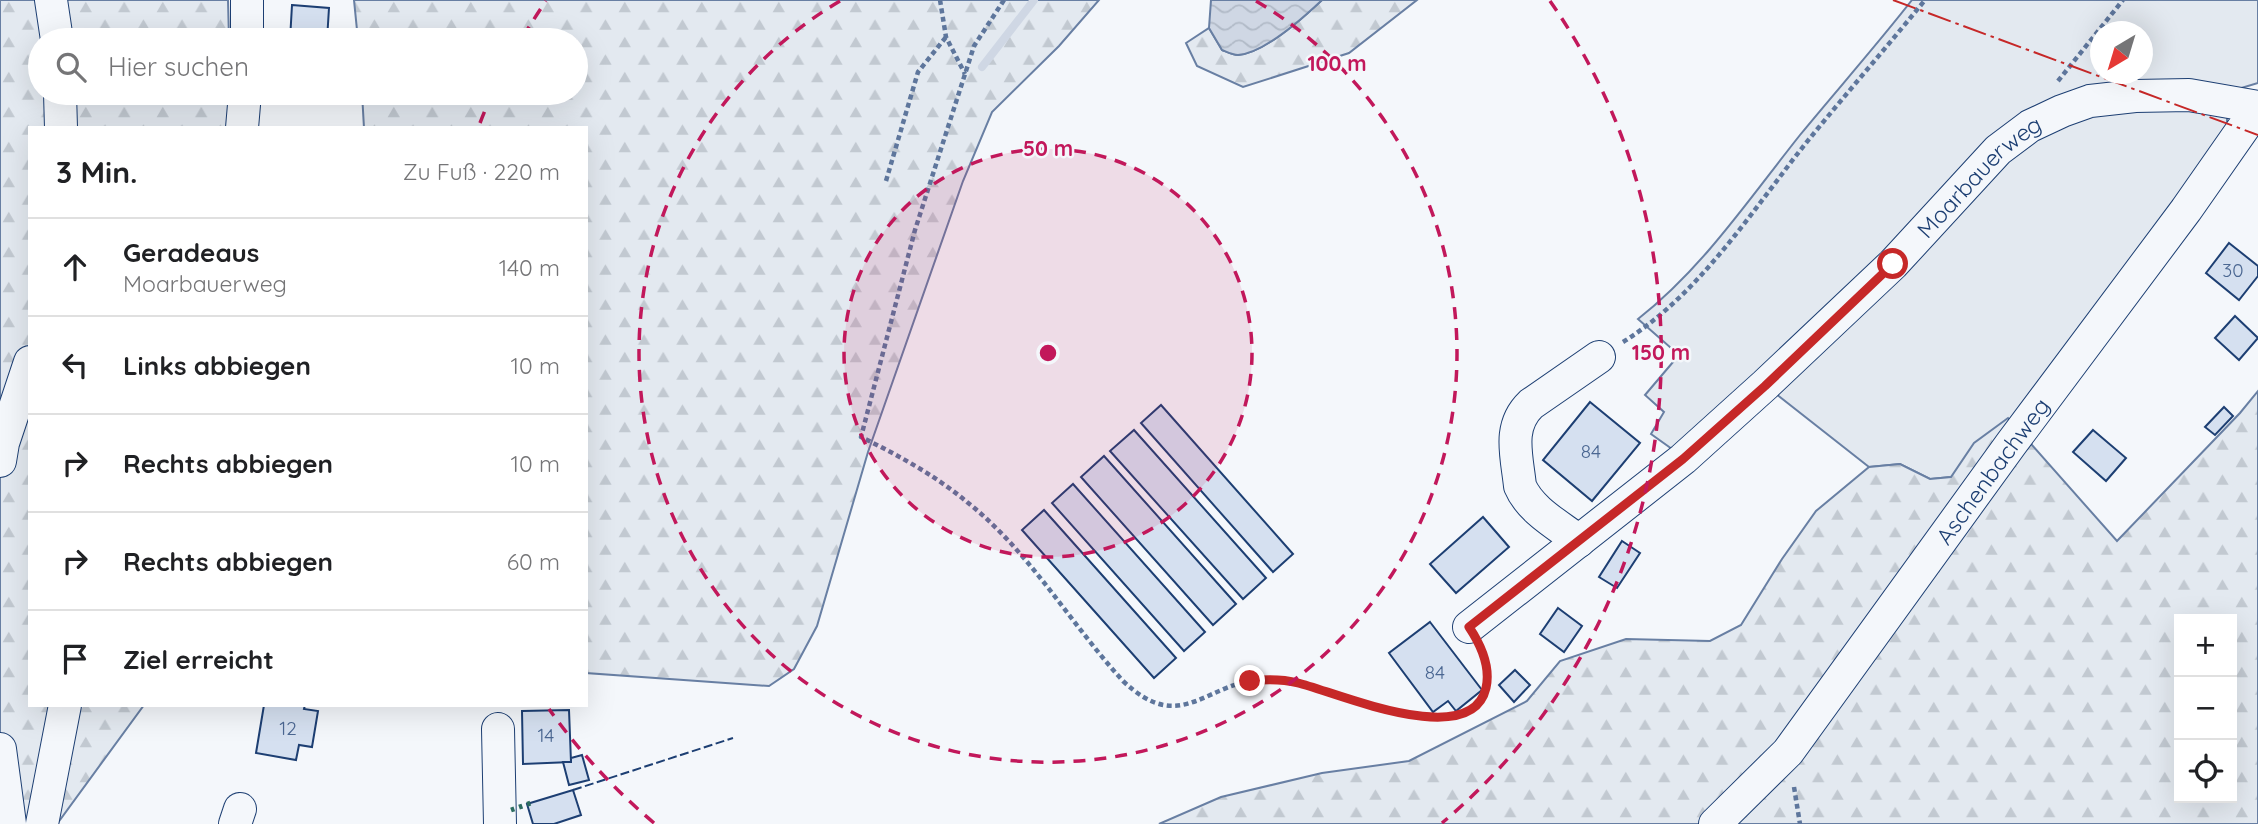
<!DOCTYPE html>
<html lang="de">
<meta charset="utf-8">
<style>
body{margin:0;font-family:Quicksand,sans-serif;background:#f2f2f2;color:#202124}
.controls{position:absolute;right:21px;bottom:21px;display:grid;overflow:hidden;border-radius:0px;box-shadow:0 7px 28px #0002}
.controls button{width:63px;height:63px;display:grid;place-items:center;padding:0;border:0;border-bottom:2px solid #e0e0e0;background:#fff;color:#202124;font:35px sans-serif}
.compass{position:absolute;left:2090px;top:21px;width:63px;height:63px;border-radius:50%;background:#fff;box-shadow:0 7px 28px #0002;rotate:218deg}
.stop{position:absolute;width:21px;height:21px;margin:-16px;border:5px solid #c62828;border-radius:50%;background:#fff}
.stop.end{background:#c62828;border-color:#fff;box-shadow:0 2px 7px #0008}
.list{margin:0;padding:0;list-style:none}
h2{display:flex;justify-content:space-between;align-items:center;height:91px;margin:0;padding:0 28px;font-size:30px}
h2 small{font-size:23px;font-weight:400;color:#757577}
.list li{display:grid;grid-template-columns:46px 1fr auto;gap:21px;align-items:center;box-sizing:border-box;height:98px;padding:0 28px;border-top:2px solid #e0e0e0}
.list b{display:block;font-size:26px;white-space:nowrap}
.list p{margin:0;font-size:23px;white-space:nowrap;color:#757577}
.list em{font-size:23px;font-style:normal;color:#757577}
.icon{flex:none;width:38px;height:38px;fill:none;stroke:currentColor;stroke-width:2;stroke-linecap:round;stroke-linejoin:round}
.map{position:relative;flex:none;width:2258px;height:824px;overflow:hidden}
.search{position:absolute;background:#fff;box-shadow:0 7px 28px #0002;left:28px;top:28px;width:560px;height:77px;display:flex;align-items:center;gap:18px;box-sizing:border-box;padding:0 24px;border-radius:38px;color:#757577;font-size:26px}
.panel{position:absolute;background:#fff;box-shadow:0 7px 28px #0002;left:28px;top:126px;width:560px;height:581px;border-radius:0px}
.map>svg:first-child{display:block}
.grass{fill:#e3e9f0;stroke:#687fa3;stroke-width:2;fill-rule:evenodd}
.forest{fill:url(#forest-firs);stroke:#687fa3;stroke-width:2;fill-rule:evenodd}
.water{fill:url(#water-waves);stroke:#687fa3;stroke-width:2}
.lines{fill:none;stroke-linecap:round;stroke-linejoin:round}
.stream{stroke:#cfd7e4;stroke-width:8}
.building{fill:#d5e0f0;stroke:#1d3f73;stroke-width:2}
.minor-casing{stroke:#1d3f73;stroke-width:34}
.path{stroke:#5e769c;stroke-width:4.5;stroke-dasharray:5 3.5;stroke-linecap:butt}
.minor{stroke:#f4f7fb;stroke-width:32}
.hedge{stroke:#2c6c60;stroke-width:5;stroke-dasharray:3.5 5;stroke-linecap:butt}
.fence{stroke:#1d3f73;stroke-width:2;stroke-dasharray:9 3.5;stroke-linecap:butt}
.power{stroke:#c62828;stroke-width:2;stroke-dasharray:24 5 3.5 5;stroke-linecap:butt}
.route{stroke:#c62828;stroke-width:9}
.ring{fill:none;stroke:#c2185b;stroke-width:3.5;stroke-dasharray:12 9}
.labels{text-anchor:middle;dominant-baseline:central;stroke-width:5;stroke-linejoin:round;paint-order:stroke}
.number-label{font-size:19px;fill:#4b6792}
.street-label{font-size:23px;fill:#1d3f73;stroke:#f4f7fb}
.centre{fill:#c2185b;stroke:#f4f7fb;stroke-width:3.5}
.ring-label{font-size:21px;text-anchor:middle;font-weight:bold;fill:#c2185b;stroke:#f4f7fb;stroke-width:5;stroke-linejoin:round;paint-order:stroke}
</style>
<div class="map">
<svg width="2258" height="824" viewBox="0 0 2258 824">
<defs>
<pattern id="forest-firs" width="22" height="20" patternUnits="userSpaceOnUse" patternTransform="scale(1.75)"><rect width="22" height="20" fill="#e3e9f0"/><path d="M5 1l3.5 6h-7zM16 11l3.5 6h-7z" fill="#c2c9d1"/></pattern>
<pattern id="water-waves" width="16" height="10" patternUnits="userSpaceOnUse" patternTransform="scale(1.75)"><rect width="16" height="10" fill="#cfd7e4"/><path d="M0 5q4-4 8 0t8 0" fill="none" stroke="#b1bac7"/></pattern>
</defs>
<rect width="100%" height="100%" fill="#f4f7fb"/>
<g class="grass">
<path d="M1912 0H2258V83L2238 89 2059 105 1679 454 1651 434 1664 412 1645 395 1679 355 1638 319C1703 268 1749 199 1800 135 1837 90 1876 46 1912 0ZM2100 32H2142V74H2100Z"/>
<path d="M2136 103 2227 112V128L2013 424 1951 477 1930 479 1900 464 1869 467 1771 390 2033 132Z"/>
</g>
<g class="forest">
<path d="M0 0H228L229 40H40V93H230V128H30V705H144L57 824H29L0 816Z"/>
<path d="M354 0H1099L1059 46 992 112 963 181 868 452 817 626 794 669 769 686 586 673V128H364L362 93H576V40H358Z"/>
<path d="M1322 0H1417L1349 53 1243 87 1197 66 1186 43 1209 28 1222 50C1227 52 1233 55 1238 55 1264 53 1303 18 1322 0Z"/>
<path d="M2258 391V824H1159L1221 797 1322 773 1409 761 1527 701 1560 661 1626 639 1710 641 1741 625 1782 559 1816 511 1869 467 1900 464 1930 479 1951 477 1974 443 2008 418 2117 541 2240 413ZM2179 619H2232V798H2179Z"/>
</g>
<path class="water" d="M1211 0H1322C1303 18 1264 53 1238 55 1233 55 1227 52 1222 50L1209 28Z"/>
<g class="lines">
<path class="stream" d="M982 67 1034 0"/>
</g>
<g class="building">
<path d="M292 5 329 8 327 40H290Z"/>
<path d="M2229 243 2258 266V276L2239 300 2206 273Z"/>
<path d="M2235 316 2258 338 2239 360 2215 338Z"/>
<path d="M1590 402 1640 443 1592 501 1543 460Z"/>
<path d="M1161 405 1293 554 1273 572 1141 423Z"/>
<path d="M2224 407 2233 416 2215 435 2205 427Z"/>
<path d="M1134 430 1266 578 1243 599 1110 451Z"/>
<path d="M2093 430 2126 458 2106 481 2073 452Z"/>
<path d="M1104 456 1236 604 1213 625 1081 477Z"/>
<path d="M1073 484 1205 632 1184 651 1052 503Z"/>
<path d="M1044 510 1176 658 1154 678 1022 530Z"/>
<path d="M1483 517 1509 547 1456 593 1430 564Z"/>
<path d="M1622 541 1640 553 1617 588 1599 577Z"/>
<path d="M1558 608 1582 626 1564 652 1540 634Z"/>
<path d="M1430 622 1482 690 1456 711 1448 701 1433 712 1389 653Z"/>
<path d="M1515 670 1530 685 1514 702 1499 685Z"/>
<path d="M264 705H305L304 709 318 711 312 747 299 745 296 760 256 753Z"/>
<path d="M569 710 571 762 523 764 522 711Z"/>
<path d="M582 755 589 780 569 785 563 762H571V758Z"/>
<path d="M573 790 581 815 554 824H533L527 804Z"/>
</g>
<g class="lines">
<g class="minor-casing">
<g id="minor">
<path d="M51 0 57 40"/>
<path d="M247 40V0"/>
<path d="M60 93 61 128"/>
<path d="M242 128 245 93"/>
<path d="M0 461 3 443 30 362"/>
<path d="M1579 541C1558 525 1530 510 1520 486 1517 456 1507 427 1531 404L1599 357"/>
<path id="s1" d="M1469 627 1683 459 1765 385 1893 264 1998 150 2030 126 2062 111 2090 101 2135 96 2189 95 2258 107"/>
<path d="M498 729 500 824"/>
<path d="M0 749 10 824"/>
<path d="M42 824 65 705"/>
<path d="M235 824 240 809"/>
<path id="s2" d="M1715 824 1788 752 2011 444 2186 210 2258 107"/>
</g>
</g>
<g class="path">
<path d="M940 0 946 37 965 74"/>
<path d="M1004 0 974 46 915 230 861 437C898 455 936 476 967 502 1029 551 1070 623 1123 681 1183 738 1206 679 1269 679 1318 679 1448 751 1482 698 1490 685 1488 666 1482 652"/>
<path d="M2058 81 2123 0"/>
<path d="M886 181 918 72 946 37"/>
<path d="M1623 342C1700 294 1751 212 1806 143 1845 95 1886 48 1925 0"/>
<path d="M1794 787 1800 824"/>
</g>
<use href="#minor" class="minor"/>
<path class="hedge" d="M511 810 531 803"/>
<path class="fence" d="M573 790 733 738"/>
<path class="power" d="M1893 0 2258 135"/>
</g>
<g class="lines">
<path class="route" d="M1250 681C1267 679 1282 679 1298 683 1336 692 1471 752 1486 688 1491 666 1481 645 1469 627L1683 459 1765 386 1893 264"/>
</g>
<circle cx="1048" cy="353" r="204" fill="#c2185b" fill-opacity=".12"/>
<g class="ring">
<circle cx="1048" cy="353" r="204"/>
<path d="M1256 1A409 409 0 1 1 840 1"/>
<path d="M654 823A613 613 0 0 1 549 709M480 123A613 613 0 0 1 492 94M523 37A613 613 0 0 1 546 1M1550 1A613 613 0 0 1 1442 823"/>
</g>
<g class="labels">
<g class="number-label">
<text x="2233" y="270">30</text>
<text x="1591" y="451">84</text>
<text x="1435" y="672">84</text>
<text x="288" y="728">12</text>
<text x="546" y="735">14</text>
</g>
<g class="street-label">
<text stroke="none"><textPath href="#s1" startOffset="682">Moarbauerweg</textPath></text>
<text stroke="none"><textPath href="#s2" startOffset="450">Aschenbachweg</textPath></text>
</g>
</g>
<circle cx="1048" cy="353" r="10" class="centre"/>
<g class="ring-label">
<text x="1337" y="71">100 m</text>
<text x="1048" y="156">50 m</text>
<text x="1661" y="360">150 m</text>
</g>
</svg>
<div class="controls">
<button>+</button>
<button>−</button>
<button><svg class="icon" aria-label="locate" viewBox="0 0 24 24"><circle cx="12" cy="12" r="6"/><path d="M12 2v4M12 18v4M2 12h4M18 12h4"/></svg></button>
</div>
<svg class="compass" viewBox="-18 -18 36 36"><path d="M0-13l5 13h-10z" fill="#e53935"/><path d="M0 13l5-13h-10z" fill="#757577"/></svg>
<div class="stop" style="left:1893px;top:264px"></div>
<div class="stop end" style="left:1250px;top:681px"></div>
<div class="search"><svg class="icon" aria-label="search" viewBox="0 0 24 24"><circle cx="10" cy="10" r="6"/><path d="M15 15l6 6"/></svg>Hier suchen</div>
<section class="panel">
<h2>3 Min.<small>Zu Fuß · 220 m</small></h2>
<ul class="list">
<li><svg class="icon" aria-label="ahead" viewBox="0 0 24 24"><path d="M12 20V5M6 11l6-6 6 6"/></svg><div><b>Geradeaus</b><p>Moarbauerweg</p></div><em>140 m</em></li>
<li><svg class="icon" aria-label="left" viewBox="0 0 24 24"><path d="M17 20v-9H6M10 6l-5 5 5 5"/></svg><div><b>Links abbiegen</b></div><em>10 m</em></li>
<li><svg class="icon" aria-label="right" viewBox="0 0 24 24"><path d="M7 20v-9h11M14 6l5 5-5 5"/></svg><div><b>Rechts abbiegen</b></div><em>10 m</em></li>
<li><svg class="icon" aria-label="right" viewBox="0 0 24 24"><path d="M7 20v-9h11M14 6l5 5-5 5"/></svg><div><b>Rechts abbiegen</b></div><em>60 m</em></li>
<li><svg class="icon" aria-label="arrive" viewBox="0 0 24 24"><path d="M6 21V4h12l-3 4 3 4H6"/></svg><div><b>Ziel erreicht</b></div></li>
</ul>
</section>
</div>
